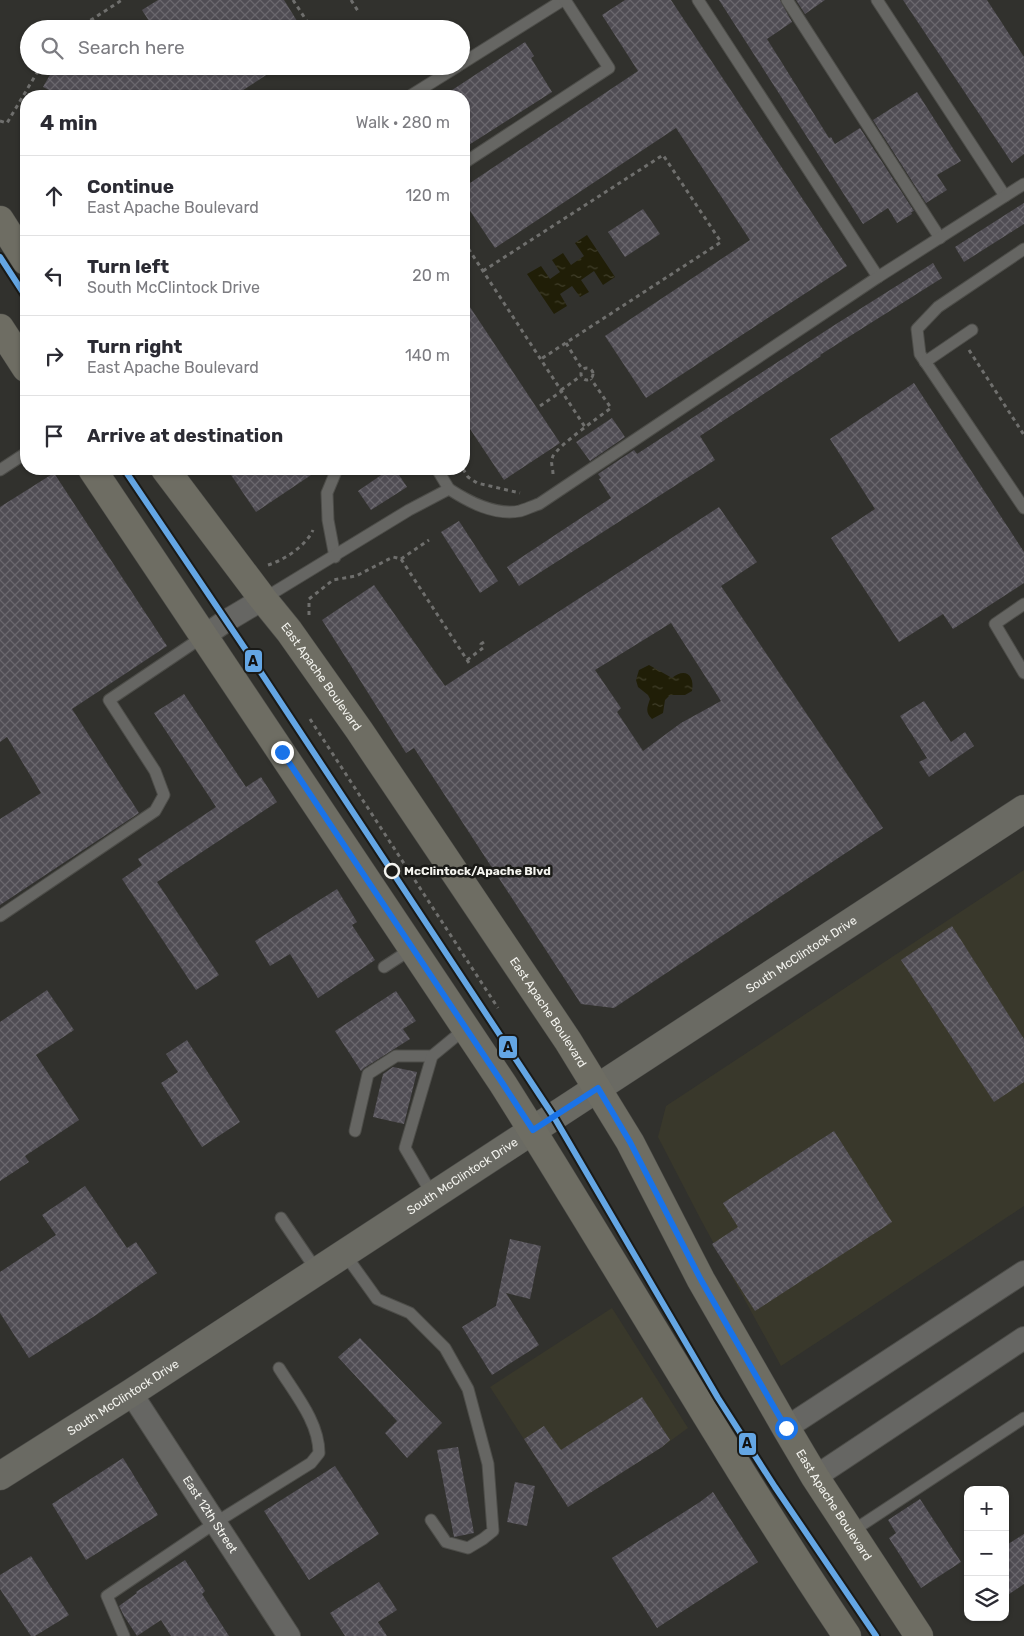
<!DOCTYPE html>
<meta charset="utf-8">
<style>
body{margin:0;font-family:Rubik,sans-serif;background:#f2f2f3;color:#2b2b33}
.controls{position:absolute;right:15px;bottom:15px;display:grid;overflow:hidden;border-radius:10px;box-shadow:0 1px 4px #0004}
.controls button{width:45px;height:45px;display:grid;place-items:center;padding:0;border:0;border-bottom:1px solid #e1e1e2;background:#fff;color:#2b2b33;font:25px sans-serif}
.stop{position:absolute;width:15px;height:15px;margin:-11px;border:4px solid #1a73e8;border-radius:50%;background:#fff}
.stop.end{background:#1a73e8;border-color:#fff;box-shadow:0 1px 5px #0008}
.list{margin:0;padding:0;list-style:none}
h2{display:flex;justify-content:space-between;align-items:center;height:65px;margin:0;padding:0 20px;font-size:21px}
h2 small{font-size:16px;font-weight:400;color:#7c7c81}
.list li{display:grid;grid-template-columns:32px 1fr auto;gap:15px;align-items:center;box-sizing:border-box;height:80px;padding:0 20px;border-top:1px solid #e1e1e2}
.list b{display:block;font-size:19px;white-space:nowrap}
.list p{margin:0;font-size:16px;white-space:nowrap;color:#7c7c81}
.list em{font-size:16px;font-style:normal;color:#7c7c81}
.icon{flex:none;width:28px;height:28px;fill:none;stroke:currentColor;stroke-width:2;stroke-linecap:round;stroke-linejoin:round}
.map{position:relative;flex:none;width:1024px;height:1636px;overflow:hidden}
.search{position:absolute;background:#fff;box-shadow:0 1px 4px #0004;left:20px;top:20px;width:450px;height:55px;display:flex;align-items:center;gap:12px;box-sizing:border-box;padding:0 18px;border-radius:28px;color:#7c7c81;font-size:19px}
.panel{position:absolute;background:#fff;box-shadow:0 1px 4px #0004;left:20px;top:90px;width:450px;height:385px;border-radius:20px}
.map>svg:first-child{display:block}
.built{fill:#39382b}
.water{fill:url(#water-ripples)}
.building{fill:url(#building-cross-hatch);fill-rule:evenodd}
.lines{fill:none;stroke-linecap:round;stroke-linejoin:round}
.service-casing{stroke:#4d4d49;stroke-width:13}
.minor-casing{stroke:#4d4d49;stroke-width:24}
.secondary-casing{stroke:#4d4d49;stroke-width:29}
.primary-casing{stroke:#4d4d49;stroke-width:29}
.path{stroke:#6f6f6d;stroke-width:3;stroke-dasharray:4 4;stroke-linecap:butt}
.service{stroke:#666663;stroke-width:11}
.minor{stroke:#666663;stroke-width:22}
.secondary{stroke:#6a6a63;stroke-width:28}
.primary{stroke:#6e6d63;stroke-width:28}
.rail-1-casing{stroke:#1a1a17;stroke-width:10}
.rail-1{stroke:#64a6e4;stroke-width:6}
.route{stroke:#1a73e8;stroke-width:6}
.stop-dot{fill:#1a1a17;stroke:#f4f4ef;stroke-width:2.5}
.labels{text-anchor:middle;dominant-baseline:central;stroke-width:5;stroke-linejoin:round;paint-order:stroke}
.street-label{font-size:12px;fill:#f4f4ef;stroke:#1a1a17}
.stop-label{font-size:12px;font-weight:bold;fill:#f4f4ef;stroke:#1a1a17;text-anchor:start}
.line-badge{stroke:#1a1a17;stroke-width:2}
.pale-badge-label{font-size:14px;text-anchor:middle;font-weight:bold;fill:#111}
</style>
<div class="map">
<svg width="1024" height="1636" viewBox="0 0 1024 1636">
<defs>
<pattern id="water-ripples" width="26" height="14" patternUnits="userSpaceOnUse" patternTransform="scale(1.25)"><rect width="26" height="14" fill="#201e07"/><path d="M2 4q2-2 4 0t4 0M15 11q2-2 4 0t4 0" fill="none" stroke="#413f2b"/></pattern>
<pattern id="building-cross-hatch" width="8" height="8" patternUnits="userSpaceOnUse" patternTransform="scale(1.25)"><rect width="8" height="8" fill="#504d54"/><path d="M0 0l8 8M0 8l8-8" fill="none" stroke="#6a676d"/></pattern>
</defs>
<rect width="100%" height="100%" fill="#31312d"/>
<g class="built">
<path d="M1024 870V1206L781 1366 701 1220 658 1137 666 1106Z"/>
<path d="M612 1308 688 1428 662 1447 568 1507 490 1387Z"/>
</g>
<g class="water">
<path d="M587 235 615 277 603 285 594 271 581 280 589 292 580 297 572 286 560 294 567 306 554 314 527 274 541 266 550 279 560 272 552 260 563 253 571 265 584 256 575 243Z"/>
<path d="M649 665 672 678C685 667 695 675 692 691L685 695H670L665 700 663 713 652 719C645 712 647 708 650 699L648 695 638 687 636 680 639 670Z"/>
</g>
<g class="building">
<path d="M158 0H284L302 29H154L142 10Z"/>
<path d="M625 0H671L847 266 646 398 605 336 750 240 676 128 495 248 464 202V187L638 71 602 15Z"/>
<path d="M719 0H780L792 22 767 39 829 138 831 137 835 144 860 128 914 211 911 212 912 214 897 223 888 208 863 224Z"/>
<path d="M796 0H825L805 14Z"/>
<path d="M903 0H987L1024 57V154L1012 163Z"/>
<path d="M525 42 534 56 531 58 552 92 464 148V96H443Z"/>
<path d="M55 66H280L234 96H46L49 90 43 87Z"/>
<path d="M917 92 961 161 937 175 947 190 926 203 873 120Z"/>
<path d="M1024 203V224L964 262 955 247Z"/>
<path d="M643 209 660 234 625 257 608 232Z"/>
<path d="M933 263 942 278 820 355 821 356 700 436 715 460 519 586 507 567 611 498 599 479 601 478 598 474 634 450 637 454 833 326Z"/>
<path d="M464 298 560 443 504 480 464 420Z"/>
<path d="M914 383 1024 552V583L953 629 943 614 899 642 831 538 875 509 830 439Z"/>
<path d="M612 418 625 437 590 461 576 442Z"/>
<path d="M227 469H320L256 512Z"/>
<path d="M390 469H395L407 487 371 510 358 491Z"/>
<path d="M54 473 167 646 72 709 139 813 0 905V819L41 793 7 737 0 742V507Z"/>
<path d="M719 507 757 562 721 586 883 828 614 1008 581 1004 414 748 406 753 322 620 374 585 445 686ZM671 623 721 701 681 723 643 751 617 712 621 708 595 670Z"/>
<path d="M459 521 498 581 480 593 441 532Z"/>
<path d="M184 694 246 787 261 777 277 802 157 882 219 975 196 990 122 879 142 865 138 859 216 807 154 713Z"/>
<path d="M924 701 951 742 965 732 974 746 929 777 919 762 927 758 900 716Z"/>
<path d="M337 889 357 922 352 925 375 960 318 998 290 954 270 966 255 941Z"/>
<path d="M952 926 1024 1039V1082L994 1102 901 960Z"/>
<path d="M47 990 74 1030 36 1055 79 1120 25 1156 29 1162 0 1181V1022Z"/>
<path d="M396 991 416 1021 403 1029 410 1039 364 1068 361 1071 335 1031Z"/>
<path d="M187 1040 240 1122 202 1147 161 1083 178 1072 166 1054Z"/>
<path d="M393 1067 417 1072 404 1124 373 1117 383 1074Z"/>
<path d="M834 1131 892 1222 755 1311 712 1244 738 1227 723 1203Z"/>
<path d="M85 1186 127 1248 136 1242 157 1273 96 1315 29 1358 0 1313V1272L56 1235 42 1215Z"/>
<path d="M510 1239 541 1246 530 1299 506 1293 539 1345 492 1375 462 1327 496 1306Z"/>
<path d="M360 1338 442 1423 407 1458 385 1433 397 1421 338 1357Z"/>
<path d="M642 1397 670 1440 662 1447 568 1507 524 1439 544 1426 561 1450Z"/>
<path d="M458 1447 474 1533 454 1537 437 1450Z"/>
<path d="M123 1458 158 1515 86 1560 52 1504Z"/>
<path d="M335 1466 379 1534 309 1580 264 1511Z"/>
<path d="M515 1482 535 1486 527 1526 507 1522Z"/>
<path d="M713 1492 758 1562 657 1628 612 1558 700 1502Z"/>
<path d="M920 1499 961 1562 921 1588 889 1538 896 1533 888 1520Z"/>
<path d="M1024 1534V1584L1005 1597V1546Z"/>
<path d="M31 1556 69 1615 35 1636H31L0 1589V1575Z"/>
<path d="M185 1560 205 1591 202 1594 229 1636H171L161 1620 137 1636 124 1616 119 1606 137 1593 136 1592Z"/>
<path d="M379 1582 397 1610 378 1622 387 1636H345L330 1613Z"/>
</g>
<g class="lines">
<g class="service-casing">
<g id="service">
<path d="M698 0 878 277"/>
<path d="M787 0 940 238"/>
<path d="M877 0 1005 196"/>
<path d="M461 64 563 0"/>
<path d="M410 96 458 66"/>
<path d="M464 163 609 68 565 0"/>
<path d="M1024 249 938 307 917 329 920 354 1024 508"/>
<path d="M925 362 972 330"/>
<path d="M437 469 449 489"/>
<path d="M0 470 26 453"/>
<path d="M335 557 328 520 327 493 337 469"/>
<path d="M263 599 409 510 449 489C469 502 495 516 520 511 526 509 533 506 539 504L878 277 1024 184"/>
<path d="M1024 604 995 624 1024 673"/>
<path d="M0 916 155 811 164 795 155 771 109 700 204 636"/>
<path d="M384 967 413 948"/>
<path d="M355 1131 368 1074 396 1056H432"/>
<path d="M433 1196 405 1148 432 1056 466 1028"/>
<path d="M281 1218 317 1271"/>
<path d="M344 1253 377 1299 410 1313 445 1348 468 1389 488 1464 493 1531 483 1539 468 1548 446 1542 431 1520"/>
<path d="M851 1532 1024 1418"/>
<path d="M124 1636 107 1596 215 1523 311 1463 319 1453C319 1422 295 1394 279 1368"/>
</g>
</g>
<g class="minor-casing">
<g id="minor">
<path d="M204 636 226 621 263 599"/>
<path id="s1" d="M131 1393 289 1636"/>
<path d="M786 1428 1024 1272"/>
<path d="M815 1477 1024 1338"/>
</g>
</g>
<g class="secondary-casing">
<g id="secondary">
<path id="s2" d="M0 1476 131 1393 1024 809"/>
</g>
</g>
<g class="primary-casing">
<g id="primary">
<path d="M0 220 26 261"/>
<path d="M0 328 26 368"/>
<path d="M92 469 503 1084C619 1267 726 1456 847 1636"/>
<path id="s3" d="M165 469 263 599 289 631 359 730 568 1041 630 1142 701 1280 786 1428 815 1477 919 1636"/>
</g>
</g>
<g class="path">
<path d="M293 0 312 29"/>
<path d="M351 0 358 11"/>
<path d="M77 29 122 0"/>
<path d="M0 121 7 123 38 71 45 66"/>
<path d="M464 242 585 427"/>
<path d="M483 271 663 155 721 242 541 359"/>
<path d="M566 343 582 369"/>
<path d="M969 350 1024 435"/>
<circle cx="587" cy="374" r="6"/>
<path d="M561 390 581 376"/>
<path d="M540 406 562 391"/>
<path d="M463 469 468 477 477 483 520 493"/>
<path d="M553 474C553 468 550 463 553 456 559 445 599 417 611 408L591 379"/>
<path d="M401 559 429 540"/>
<path d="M268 565C284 560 306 546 313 530"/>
<path d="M309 615V599L333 580 356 576 393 557 401 559 471 666"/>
<path d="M467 660 483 648 481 644 487 640"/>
<path d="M310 719 498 1008"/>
</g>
<use href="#service" class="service"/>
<use href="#minor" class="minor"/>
<use href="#secondary" class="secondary"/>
<use href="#primary" class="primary"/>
<g class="rail-1-casing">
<g id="rail-1">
<path d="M0 257 26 297"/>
<path d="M124 469 250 656 554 1117 718 1398 775 1487 876 1636"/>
</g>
</g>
<use href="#rail-1" class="rail-1"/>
</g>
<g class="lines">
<path class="route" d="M282 752 503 1084 533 1130 598 1088 630 1142 701 1280 786 1428"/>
</g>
<circle class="stop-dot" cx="392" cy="871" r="7"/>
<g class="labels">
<g class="street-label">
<text stroke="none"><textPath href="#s3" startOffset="260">East Apache Boulevard</textPath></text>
<text stroke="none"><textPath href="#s2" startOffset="956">South McClintock Drive</textPath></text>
<text stroke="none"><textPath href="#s3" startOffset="665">East Apache Boulevard</textPath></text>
<text stroke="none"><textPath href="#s2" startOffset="551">South McClintock Drive</textPath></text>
<text stroke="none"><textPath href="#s2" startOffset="146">South McClintock Drive</textPath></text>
<text stroke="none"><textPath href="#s3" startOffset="1235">East Apache Boulevard</textPath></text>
<text stroke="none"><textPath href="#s1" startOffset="145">East 12th Street</textPath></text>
</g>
<g class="stop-label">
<text x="404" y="871">McClintock/Apache Blvd</text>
</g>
</g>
<g class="line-badge">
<rect x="244" y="649" width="19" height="24" rx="5" fill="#64a6e4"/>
<rect x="498" y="1035" width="20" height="24" rx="5" fill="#64a6e4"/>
<rect x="738" y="1432" width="19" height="24" rx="5" fill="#64a6e4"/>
</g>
<g class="pale-badge-label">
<text x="253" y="666">A</text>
<text x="508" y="1052">A</text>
<text x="747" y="1448">A</text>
</g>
</svg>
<div class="controls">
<button>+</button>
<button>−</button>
<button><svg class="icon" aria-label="layers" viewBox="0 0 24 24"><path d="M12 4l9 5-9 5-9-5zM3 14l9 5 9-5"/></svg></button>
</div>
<div class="stop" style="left:786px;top:1428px"></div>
<div class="stop end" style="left:282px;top:752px"></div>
<div class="search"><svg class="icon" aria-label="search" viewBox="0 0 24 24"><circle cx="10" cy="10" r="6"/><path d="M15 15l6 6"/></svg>Search here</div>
<section class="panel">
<h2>4 min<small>Walk · 280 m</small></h2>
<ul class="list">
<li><svg class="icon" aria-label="ahead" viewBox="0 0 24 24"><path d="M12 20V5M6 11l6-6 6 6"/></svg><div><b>Continue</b><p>East Apache Boulevard</p></div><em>120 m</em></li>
<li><svg class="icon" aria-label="left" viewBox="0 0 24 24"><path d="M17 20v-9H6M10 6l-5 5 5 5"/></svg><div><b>Turn left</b><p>South McClintock Drive</p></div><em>20 m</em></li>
<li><svg class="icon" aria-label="right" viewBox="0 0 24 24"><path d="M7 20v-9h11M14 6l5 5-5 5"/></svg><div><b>Turn right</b><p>East Apache Boulevard</p></div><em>140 m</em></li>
<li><svg class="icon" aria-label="arrive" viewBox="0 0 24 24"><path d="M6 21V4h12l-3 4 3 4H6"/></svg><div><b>Arrive at destination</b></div></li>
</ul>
</section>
</div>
